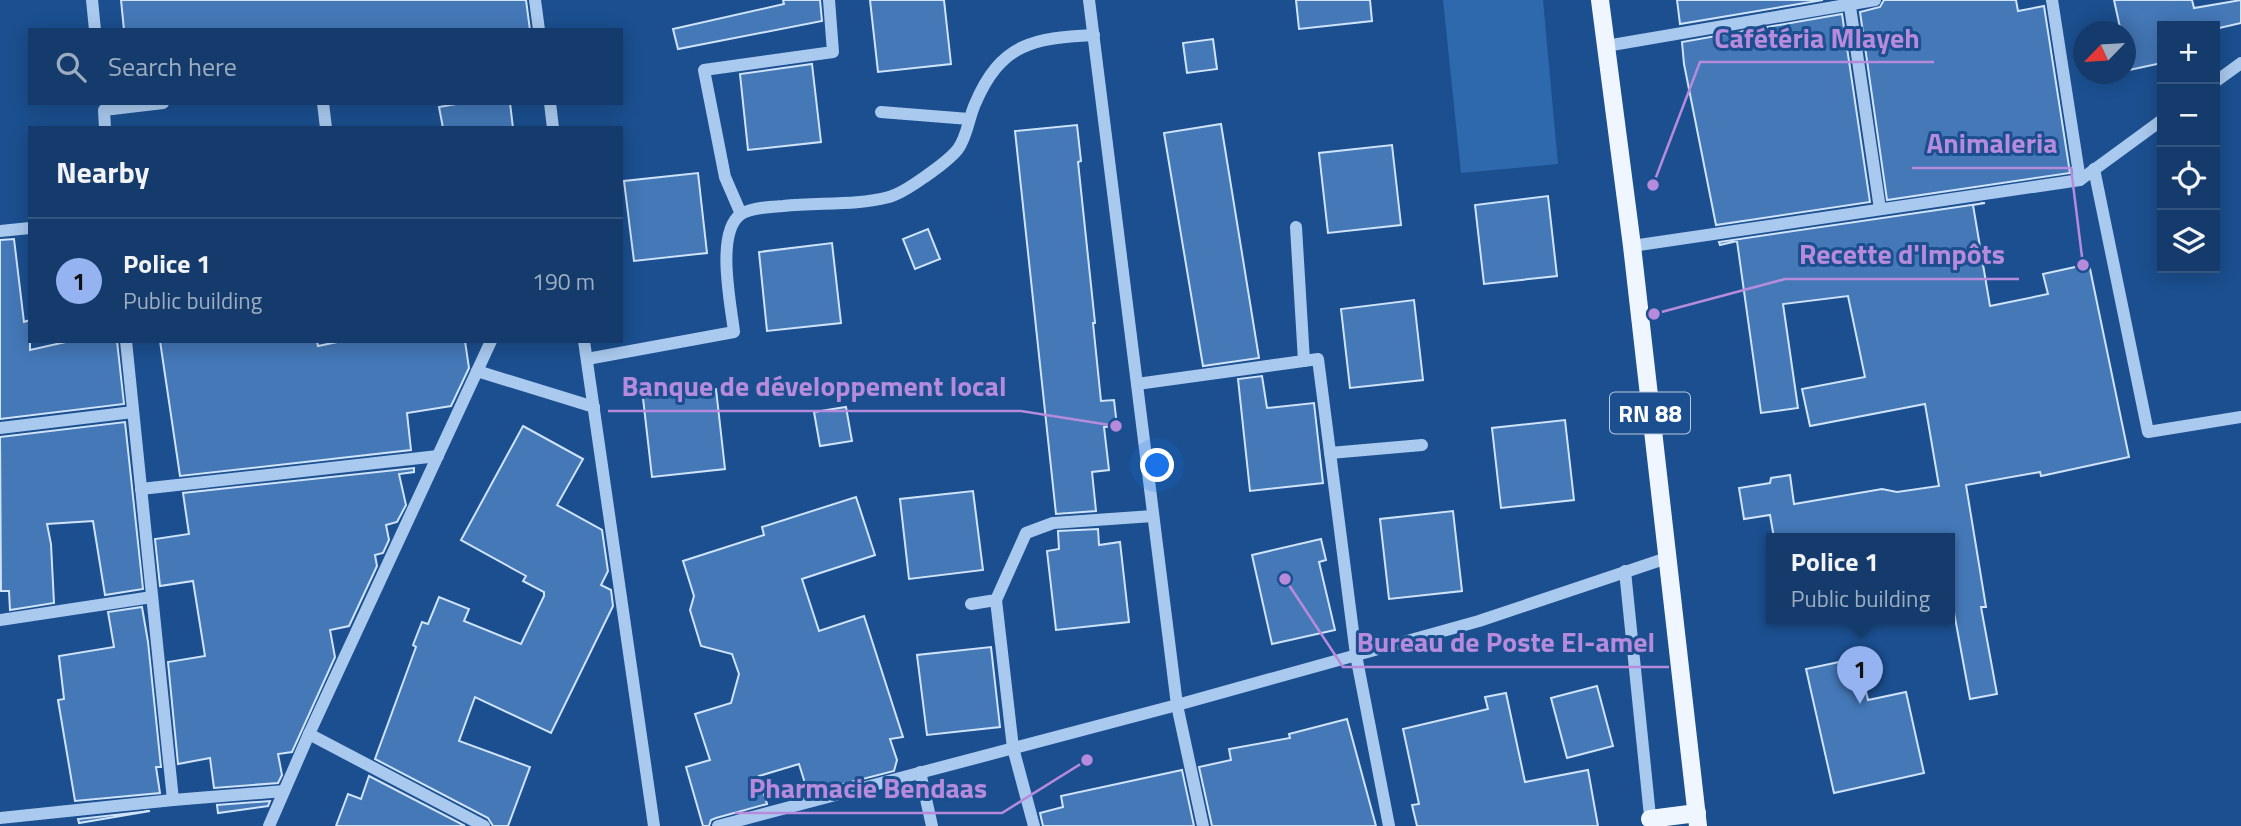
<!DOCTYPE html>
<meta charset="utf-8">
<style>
body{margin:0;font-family:"Titillium Web",sans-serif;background:#1d4271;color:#f1f3f6}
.controls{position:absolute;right:21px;top:21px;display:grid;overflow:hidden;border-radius:0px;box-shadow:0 4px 18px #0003}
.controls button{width:63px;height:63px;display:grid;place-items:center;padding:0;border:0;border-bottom:2px solid #33557e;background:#143b6b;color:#f1f3f6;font:35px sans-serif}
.compass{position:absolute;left:2073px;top:21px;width:63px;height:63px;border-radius:50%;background:#143b6b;box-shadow:0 4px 18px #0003;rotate:245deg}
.you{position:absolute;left:1158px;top:466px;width:24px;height:24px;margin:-18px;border:5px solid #fff;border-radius:50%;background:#1a73e8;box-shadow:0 0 0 10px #1a73e833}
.badge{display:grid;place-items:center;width:46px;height:46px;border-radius:50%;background:#95b2f1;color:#111;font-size:23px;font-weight:700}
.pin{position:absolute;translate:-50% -58px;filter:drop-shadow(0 2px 4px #0008)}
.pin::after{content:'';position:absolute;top:37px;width:24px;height:21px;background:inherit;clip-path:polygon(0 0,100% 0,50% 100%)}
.popup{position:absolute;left:1766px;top:533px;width:189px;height:91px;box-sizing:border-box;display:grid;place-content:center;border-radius:0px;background:#143b6b;filter:drop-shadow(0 2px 5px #0005);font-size:23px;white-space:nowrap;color:#9dadc1}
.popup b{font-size:26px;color:#f1f3f6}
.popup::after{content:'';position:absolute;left:50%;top:100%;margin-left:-14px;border:14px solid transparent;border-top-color:#143b6b}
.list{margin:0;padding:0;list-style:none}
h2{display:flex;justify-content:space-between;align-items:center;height:91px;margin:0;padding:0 28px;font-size:30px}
h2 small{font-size:23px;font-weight:400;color:#9dadc1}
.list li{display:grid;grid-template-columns:46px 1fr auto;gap:21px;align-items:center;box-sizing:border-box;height:126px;padding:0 28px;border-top:2px solid #33557e}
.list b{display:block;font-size:26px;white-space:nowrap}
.list p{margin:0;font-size:23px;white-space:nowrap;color:#9dadc1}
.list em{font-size:23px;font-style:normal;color:#9dadc1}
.icon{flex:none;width:38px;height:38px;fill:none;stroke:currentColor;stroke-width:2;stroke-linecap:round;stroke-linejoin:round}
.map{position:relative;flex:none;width:2241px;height:826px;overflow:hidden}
.search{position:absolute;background:#143b6b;box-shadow:0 4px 18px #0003;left:28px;top:28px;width:595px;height:77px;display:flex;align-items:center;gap:18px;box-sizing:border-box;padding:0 24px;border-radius:0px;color:#9dadc1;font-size:26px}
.panel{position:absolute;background:#143b6b;box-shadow:0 4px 18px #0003;left:28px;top:126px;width:595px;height:217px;border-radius:0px}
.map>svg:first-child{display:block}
.green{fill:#2e69ad}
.building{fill:#4478b7;stroke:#cfe3fa;stroke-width:2}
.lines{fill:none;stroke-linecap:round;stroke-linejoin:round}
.minor{stroke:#a9c9ee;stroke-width:12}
.major{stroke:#f0f6ff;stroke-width:18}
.labels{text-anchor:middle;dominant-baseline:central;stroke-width:6;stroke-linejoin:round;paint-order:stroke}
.shield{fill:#1b4f8f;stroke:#bbcadd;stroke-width:2}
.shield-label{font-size:24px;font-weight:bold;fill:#fff}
.leader{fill:none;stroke:#b68bdc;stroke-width:2.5}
.callout-dot{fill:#b68bdc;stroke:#1b4f8f;stroke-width:2.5}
.callout-label{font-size:28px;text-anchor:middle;font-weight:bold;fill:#b68bdc;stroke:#1b4f8f;stroke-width:6;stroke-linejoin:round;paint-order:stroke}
</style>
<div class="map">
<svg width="2241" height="826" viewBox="0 0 2241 826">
<rect width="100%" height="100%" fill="#1b4f8f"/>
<path class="green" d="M1443 0H1543L1558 164 1461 173Z"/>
<g class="building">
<path d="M121 0H526L530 30H124Z"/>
<path d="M783 0H820L822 21 678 49 673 29 784 4Z"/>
<path d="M870 0H944L951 64 878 72Z"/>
<path d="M1296 0H1370L1372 21 1299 29Z"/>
<path d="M1677 0H1823L1680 24Z"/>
<path d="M1884 0H2016L2018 11 2044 6 2070 173 1887 200 1860 12 1880 7Z"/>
<path d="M2114 0H2192L2194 8 2241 0V23L2215 29V26H2162V63L2129 70 2125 54V32H2121Z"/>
<path d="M1842 14 1870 202 1716 225 1684 64 1682 42Z"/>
<path d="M1213 39 1217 69 1187 73 1183 43Z"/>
<path d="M812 64 821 142 748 150 740 74Z"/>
<path d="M462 103H510L513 128H443L439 107Z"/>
<path d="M1221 124 1259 358 1203 366 1164 133Z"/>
<path d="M1077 125 1081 161 1078 162 1095 323H1093L1101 401 1114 400 1117 426 1104 427 1109 470 1092 472 1096 511 1056 514 1015 131Z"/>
<path d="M1392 145 1401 225 1328 233 1319 153Z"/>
<path d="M698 173 707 253 634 261 624 181Z"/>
<path d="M1548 196 1557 276 1484 284 1475 205Z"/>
<path d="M1985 203 1973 205 1990 306 2048 294 2043 274 2089 264 2129 457 2041 476 2040 472 1966 485 1986 607H1981L1997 694 1970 699 1953 607H1949V538H1774L1770 515 1744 519 1739 488 1770 483 1771 478 1790 475 1794 504 1882 489 1897 492 1939 486 1925 404 1810 426 1802 389 1865 377 1848 296 1783 304 1798 408 1761 413 1737 241 1720 245 1719 242Z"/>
<path d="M928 229 940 259 915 269 903 239Z"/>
<path d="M14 239 24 322 30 320V350L70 341H117L124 404 0 419V240Z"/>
<path d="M832 243 841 323 767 331 759 252Z"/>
<path d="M1414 300 1423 380 1350 388 1341 309Z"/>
<path d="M160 341H317L318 346 342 341H465L469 368 451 406 407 413 411 450 180 476Z"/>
<path d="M1262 376 1267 408 1314 403 1323 483 1250 491 1238 379Z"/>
<path d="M716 389 725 469 652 477 643 398Z"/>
<path d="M846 407 852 441 820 446 814 412Z"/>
<path d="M1565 420 1574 500 1501 508 1492 428Z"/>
<path d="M125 422 143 589 105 595 93 521 47 524 51 544 54 603 10 610 9 591H1L0 437Z"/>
<path d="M523 426 583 459 557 505 602 530 608 571 601 585 611 590 613 606 551 733 475 697 459 741 530 767 508 826H493L488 818 375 759 416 647 413 645 422 622 428 624 439 597 469 609 464 621 521 644 544 596V592L523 581 526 576 461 540Z"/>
<path d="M414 468V472L399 474 406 505 397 522 386 525 389 540 383 553 375 555 377 566 349 626 330 630 335 657 292 752 278 754 282 775 278 783 214 788 210 758 178 764 168 662 205 656 193 581 160 586 155 539 189 534 183 493Z"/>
<path d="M973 491 983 570 909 579 900 499Z"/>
<path d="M856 497 875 555 802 579 819 631 864 616 903 737 890 739 897 760 894 771 808 793 799 764 759 776 767 804 716 818 711 820 709 826H703L686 767 710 760 695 714 731 703 739 674 732 654 701 646 690 610 694 596 683 561 764 535 762 527Z"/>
<path d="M1453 511 1462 591 1389 599 1380 519Z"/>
<path d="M1098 529 1099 545 1120 542 1129 622 1056 630 1047 551 1059 549 1058 531Z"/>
<path d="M1321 539 1326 560 1319 562 1335 630 1272 644 1252 555Z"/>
<path d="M142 607 148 642 161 767H156L160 793 75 801 58 700 64 699 59 656 114 647 108 612Z"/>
<path d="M991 647 1000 727 927 735 917 655Z"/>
<path d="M1858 658 1868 700 1906 692 1924 773 1834 793 1806 669Z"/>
<path d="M1597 686 1613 746 1567 758 1551 698Z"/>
<path d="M1506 693 1525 782 1588 770 1598 826H1417L1412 805 1419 804 1403 729 1488 709 1485 697Z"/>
<path d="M1347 719 1376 826H1212L1199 767 1231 760 1229 749 1290 738 1289 734Z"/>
<path d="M1182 770 1194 826H1043L1040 813 1063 807 1061 796Z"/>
<path d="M369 776 465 826H336L348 794 361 799Z"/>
<path d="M270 801 268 806 218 813 217 805Z"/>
<path d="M150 811 79 823 78 819Z"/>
</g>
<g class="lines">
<g class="minor">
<path d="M92 0 95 30"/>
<path d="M535 0 539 30"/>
<path d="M1849 0 1880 209"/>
<path d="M2052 0 2080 180"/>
<path d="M1606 46 1875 0"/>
<path d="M2215 82 2241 63"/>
<path d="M323 103 326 128"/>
<path d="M550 103 553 128"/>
<path d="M881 112 969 119"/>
<path d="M105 128 104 110 163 103"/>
<path d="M2094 169 2148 432 2241 417"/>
<path d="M741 214 725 177 704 70 833 52 829 0"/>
<path d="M1296 227 1304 361"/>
<path d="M0 231 30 228"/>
<path d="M1632 246 2080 180 2162 120"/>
<path d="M126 341 173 800 284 791"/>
<path d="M584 341 654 826"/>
<path d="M587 359 734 332C731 305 715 232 741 214 752 207 771 207 783 206 818 202 855 206 889 197 901 194 916 183 926 176 936 169 951 158 958 149 967 137 969 117 975 104 1001 43 1033 38 1094 35"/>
<path d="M477 371 594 407"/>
<path d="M1137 384 1318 359 1356 655 1389 826"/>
<path d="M0 428 133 412"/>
<path d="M1330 453 1422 445"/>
<path d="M141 489 438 456"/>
<path d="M1625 571 1651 826"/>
<path d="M996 600 1013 748 1034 826"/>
<path d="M971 604 996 600 1026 533 1053 523 1153 516"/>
<path d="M0 620 152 597"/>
<path d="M309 734 484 826"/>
<path d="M920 772 932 826"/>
<path d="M0 818 173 800"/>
<path d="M269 826 309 734 491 341"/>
<path d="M718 826 1177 705 1089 0"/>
<path d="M1203 826 1177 705 1479 621 1667 558"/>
</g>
<g class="major">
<path d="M1600 0 1632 246 1698 826"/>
<path d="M1650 819 1697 813"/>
</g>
</g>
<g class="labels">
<rect class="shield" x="1610" y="392.5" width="80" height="41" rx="5"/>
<g class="shield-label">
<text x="1650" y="413">RN 88</text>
</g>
</g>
<path class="leader" d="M1653 185L1700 62H1934M2083 265L2071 168H1912M1654 314L1785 279H2019M1116 426L1021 411H608M1285 579L1343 667H1669M1087 760L1002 813H735"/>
<g class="callout-dot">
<circle cx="1653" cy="185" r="7"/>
<circle cx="2083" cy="265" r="7"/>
<circle cx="1654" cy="314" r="7"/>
<circle cx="1116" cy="426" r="7"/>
<circle cx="1285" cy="579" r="7"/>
<circle cx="1087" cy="760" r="7"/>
</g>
<g class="callout-label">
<text x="1817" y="48">Cafétéria Mlayeh</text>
<text x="1992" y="153">Animaleria</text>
<text x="1902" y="264">Recette d'Impôts</text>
<text x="814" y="396">Banque de développement local</text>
<text x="1506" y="652">Bureau de Poste El-amel</text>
<text x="868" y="798">Pharmacie Bendaas</text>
</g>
</svg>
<div class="controls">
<button>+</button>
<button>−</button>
<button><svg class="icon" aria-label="locate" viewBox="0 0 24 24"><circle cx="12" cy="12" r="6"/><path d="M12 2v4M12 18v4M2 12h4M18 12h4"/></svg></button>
<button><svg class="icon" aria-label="layers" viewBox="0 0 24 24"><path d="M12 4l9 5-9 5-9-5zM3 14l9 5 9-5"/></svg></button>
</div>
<svg class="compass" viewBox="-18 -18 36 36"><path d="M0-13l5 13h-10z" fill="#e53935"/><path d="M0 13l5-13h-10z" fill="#9dadc1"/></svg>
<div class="you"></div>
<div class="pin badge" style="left:1860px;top:704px">1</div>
<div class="popup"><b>Police 1</b>Public building</div>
<div class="search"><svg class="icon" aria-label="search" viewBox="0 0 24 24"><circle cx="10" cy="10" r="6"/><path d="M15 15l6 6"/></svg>Search here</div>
<section class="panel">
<h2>Nearby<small></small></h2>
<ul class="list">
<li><span class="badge">1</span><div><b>Police 1</b><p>Public building</p></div><em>190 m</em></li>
</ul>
</section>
</div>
